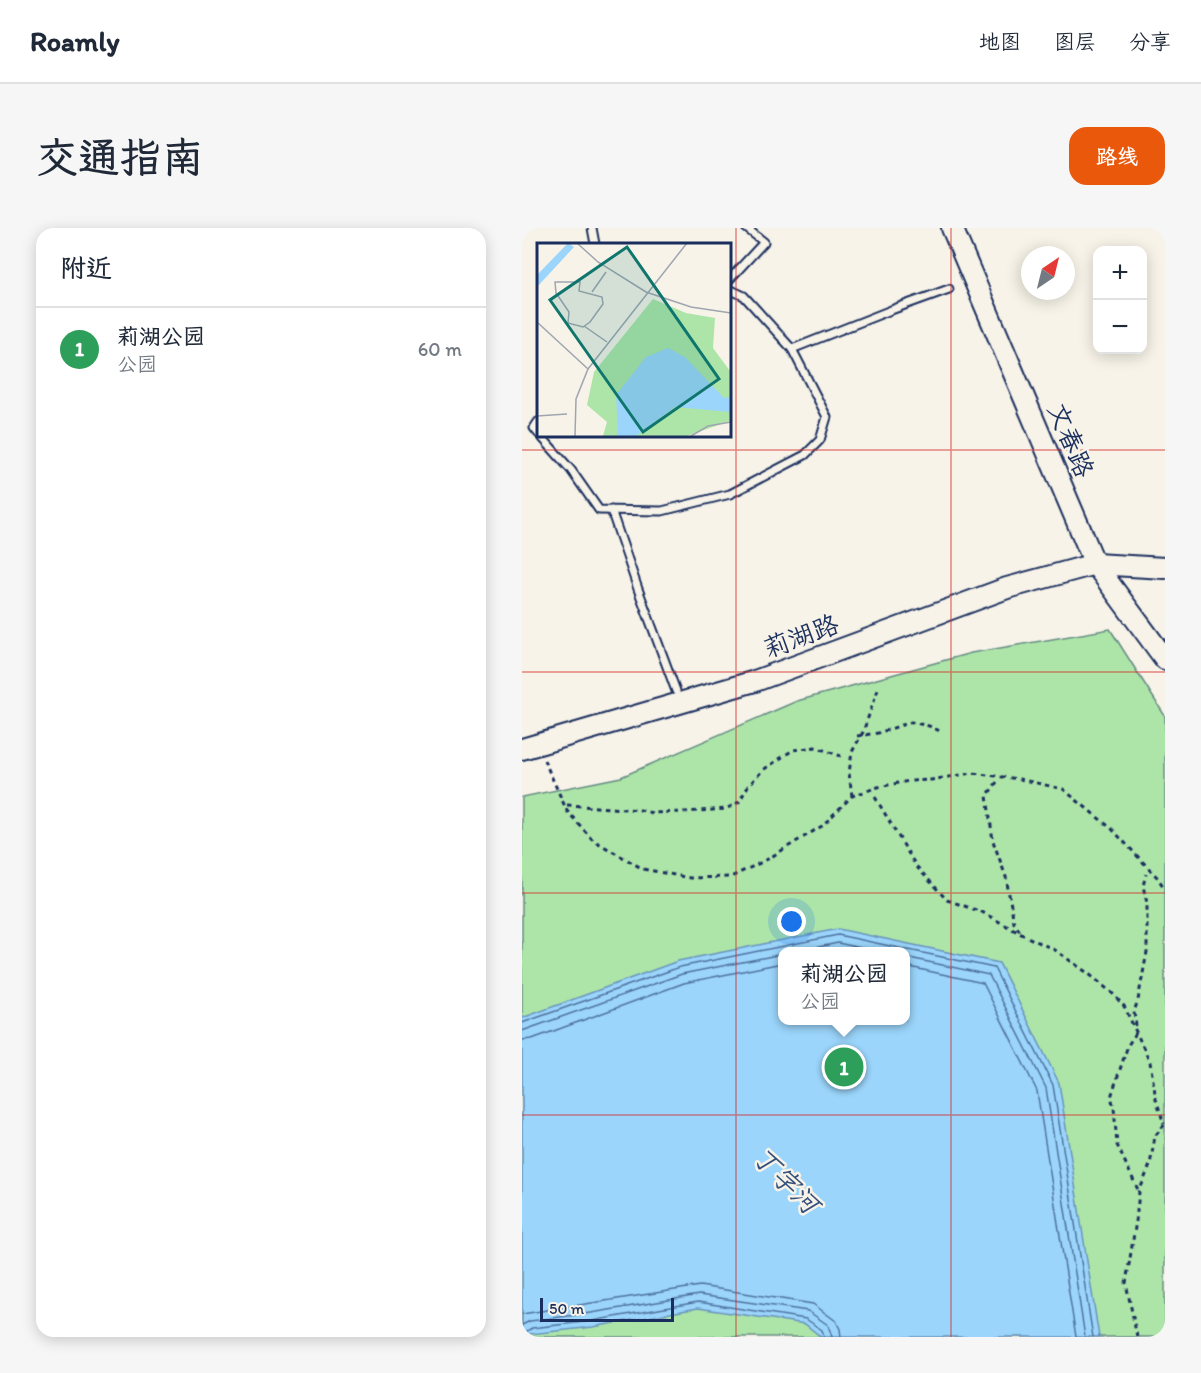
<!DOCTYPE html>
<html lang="zh">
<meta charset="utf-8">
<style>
body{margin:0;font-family:Itim,"LXGW WenKai TC",sans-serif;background:#f6f6f7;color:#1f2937}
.controls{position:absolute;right:18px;top:18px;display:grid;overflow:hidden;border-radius:12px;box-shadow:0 3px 15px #0003}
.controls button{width:54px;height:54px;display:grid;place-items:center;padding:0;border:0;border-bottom:2px solid #e0e1e3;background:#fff;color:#1f2937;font:30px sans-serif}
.compass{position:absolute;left:499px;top:18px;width:54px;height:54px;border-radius:50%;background:#fff;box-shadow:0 3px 15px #0003;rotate:35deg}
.scale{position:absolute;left:18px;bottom:15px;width:134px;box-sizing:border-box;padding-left:6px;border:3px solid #1b2f5e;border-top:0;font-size:16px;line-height:21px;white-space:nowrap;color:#1b2f5e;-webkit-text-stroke:4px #f7f3e8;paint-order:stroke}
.you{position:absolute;left:270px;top:694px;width:21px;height:21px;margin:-15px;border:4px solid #fff;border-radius:50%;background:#1a73e8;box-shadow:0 0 0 9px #1a73e833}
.badge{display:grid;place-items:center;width:39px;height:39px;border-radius:50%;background:#ea580c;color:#fff;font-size:20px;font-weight:700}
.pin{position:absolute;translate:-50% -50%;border:3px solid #fff;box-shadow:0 2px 6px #0006}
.popup{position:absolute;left:256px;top:719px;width:132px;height:78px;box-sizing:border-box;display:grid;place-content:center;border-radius:12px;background:#fff;filter:drop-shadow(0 2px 4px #0005);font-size:20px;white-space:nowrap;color:#747a83}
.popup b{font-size:22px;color:#1f2937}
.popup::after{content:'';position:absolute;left:50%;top:100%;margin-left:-12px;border:12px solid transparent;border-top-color:#fff}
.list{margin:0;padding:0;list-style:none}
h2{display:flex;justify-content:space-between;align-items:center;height:78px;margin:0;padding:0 24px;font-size:26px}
h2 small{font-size:20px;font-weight:400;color:#747a83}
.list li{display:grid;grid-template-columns:39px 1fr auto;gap:18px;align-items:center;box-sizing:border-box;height:84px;padding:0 24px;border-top:2px solid #e0e1e3}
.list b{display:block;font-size:22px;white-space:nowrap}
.list p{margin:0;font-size:20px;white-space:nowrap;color:#747a83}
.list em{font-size:20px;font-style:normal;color:#747a83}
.map{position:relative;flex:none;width:643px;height:1109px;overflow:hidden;border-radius:18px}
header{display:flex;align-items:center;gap:36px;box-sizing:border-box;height:84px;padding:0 30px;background:#fff;border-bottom:2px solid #e0e1e3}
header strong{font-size:28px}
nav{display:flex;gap:33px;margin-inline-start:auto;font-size:21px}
.intro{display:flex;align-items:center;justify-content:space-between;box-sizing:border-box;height:144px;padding:0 36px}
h1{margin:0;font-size:42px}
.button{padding:15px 27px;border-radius:18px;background:#ea580c;color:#fff;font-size:21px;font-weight:700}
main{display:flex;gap:36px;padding:0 36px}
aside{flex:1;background:#fff;border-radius:18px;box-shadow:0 3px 15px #0003}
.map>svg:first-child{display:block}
.green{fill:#ade5a8;stroke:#648a83;stroke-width:1.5;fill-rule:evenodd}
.water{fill:#9bd5fb;stroke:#6893bc;stroke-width:1.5;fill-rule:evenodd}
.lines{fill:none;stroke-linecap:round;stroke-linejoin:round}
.shore{stroke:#4e719d;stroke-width:1.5}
.lane-casing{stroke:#1b2f5e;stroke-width:11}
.secondary-casing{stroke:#1b2f5e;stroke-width:24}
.path{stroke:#1b2f5e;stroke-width:3;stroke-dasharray:4.5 4.5;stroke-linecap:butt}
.lane{stroke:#f7f3e8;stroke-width:7}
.secondary{stroke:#f7f3e8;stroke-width:20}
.grid{fill:none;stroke:#d62828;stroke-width:1.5;stroke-opacity:0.55}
.labels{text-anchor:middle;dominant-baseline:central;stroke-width:5;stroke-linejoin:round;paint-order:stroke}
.street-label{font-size:26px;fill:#1b2f5e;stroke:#f7f3e8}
.water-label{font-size:27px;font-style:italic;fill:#35507d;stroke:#f7f3e8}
.inset-road{fill:none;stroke:#9fa5b1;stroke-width:1.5}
.view{fill:#0f766e;fill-opacity:0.15;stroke:#0f766e;stroke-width:3}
.inset-edge{fill:none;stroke:#1b2f5e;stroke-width:3}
</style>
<header>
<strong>Roamly</strong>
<nav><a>地图</a><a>图层</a><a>分享</a></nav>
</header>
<div class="intro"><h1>交通指南</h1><a class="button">路线</a></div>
<main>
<aside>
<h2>附近<small></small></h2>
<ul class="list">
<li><span class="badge" style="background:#2e9e5b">1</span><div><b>莉湖公园</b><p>公园</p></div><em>60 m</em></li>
</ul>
</aside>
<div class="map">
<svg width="643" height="1109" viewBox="0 0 643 1109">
<rect width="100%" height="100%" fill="#f7f3e8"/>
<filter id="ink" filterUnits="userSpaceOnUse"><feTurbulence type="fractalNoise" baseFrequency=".0167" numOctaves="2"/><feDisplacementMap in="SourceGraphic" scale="12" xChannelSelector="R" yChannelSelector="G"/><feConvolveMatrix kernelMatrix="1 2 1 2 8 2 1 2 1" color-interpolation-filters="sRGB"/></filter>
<g filter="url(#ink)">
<path class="green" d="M588 401 643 488V1109H0V569L99 549 275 473 449 425ZM260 724H383V792H260Z"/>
<path class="water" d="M316 701 477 735 537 855 577 1109H299L283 1096 176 1080 71 1099 0 1107V790L156 733ZM260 724H383V792H260Z"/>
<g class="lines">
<g class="shore">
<path d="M272 724 316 715 358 724"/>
<path d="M383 729 467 747 524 860 563 1109"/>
<path d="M383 738 461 755 515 863 554 1109"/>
<path d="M0 795 158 739 316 707 472 740 531 857 571 1109"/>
<path d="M0 803 160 746 260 726"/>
<path d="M0 812 10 811 162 755 260 735"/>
<path d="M0 1086 178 1058 291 1076 314 1093 318 1101 319 1109"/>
<path d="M0 1097 8 1093 69 1085 177 1067 286 1083 306 1097 310 1109"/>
<path d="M3 1109 5 1103 10 1100 70 1093 176 1074 284 1091 300 1102 302 1109"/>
</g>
<g class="lane-casing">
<g id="lane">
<path d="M70 0 73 16"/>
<path d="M207 52 242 14 224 0"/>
<path d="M270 121 369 82 427 61"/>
<path d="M16 194 12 200 16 205"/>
<path d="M18 207 49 242 77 282 140 283 208 266 283 227 298 212 305 189 270 121 222 68 207 61"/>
<path d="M89 282 116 361 154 463"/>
</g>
</g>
<g class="secondary-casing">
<g id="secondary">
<path d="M430 0 573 336 643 431"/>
<path d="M0 521 233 453 485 360 573 336 643 340"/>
</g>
</g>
<g class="path">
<path d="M335 508 356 505 389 494 407 498 420 504"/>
<path d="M22 532 45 583 71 612 121 641 168 650 209 649 244 632 300 598 330 568 356 559 387 553 409 552 450 545 497 551 541 561 590 601 635 649 643 661"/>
<path d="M475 554 465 568 471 613 484 649 492 695 499 705"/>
<path d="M330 568 327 545 330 524 341 504 356 461"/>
<path d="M353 569 394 638 425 672 460 684 501 707 533 722 567 746 590 765 602 778 628 834 634 871 642 896"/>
<path d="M45 577 118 582 130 585 163 584 204 581 217 574 226 558 241 542 271 522 293 519 319 528"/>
<path d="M614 798 612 784 616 772 625 724V675L621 658 624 646"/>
<path d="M614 805 606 817 589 869 592 879 595 917 617 964"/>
<path d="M615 1109 604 1055 614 993 617 964 628 937 633 908 642 897"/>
</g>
<use href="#lane" class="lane"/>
<use href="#secondary" class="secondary"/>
</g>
</g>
<path class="grid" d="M214 0V1109M429 0V1109M0 222H643M0 444H643M0 665H643M0 887H643"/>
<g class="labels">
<g class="street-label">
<text transform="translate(549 212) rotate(67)">文春路</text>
<text transform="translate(279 408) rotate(-20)">莉湖路</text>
</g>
<g class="water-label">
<text transform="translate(264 952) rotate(45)">丁字河</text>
</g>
</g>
<g transform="translate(15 15)">
<rect width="194" height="194" fill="#f7f3e8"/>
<path d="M116 56 149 70 178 75 176 105 193 128V178L150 193H66L70 179 50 162 57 129Z" fill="#ade5a8"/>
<path d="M31 0 37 4 0 44V32ZM131 105 148 114 187 155 193 154V169L138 164 99 193H81L79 152 109 114Z" fill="#9bd5fb"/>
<path class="inset-road" d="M40 0 61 19 109 49 154 64 194 70M18 39H43L42 48 65 54 66 61 53 79 46 84 31 80 32 69 19 50ZM55 49 69 29M0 79 51 126M47 83 70 99M0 173 30 171M38 193 39 156 51 126 150 0M154 193 171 183 194 179"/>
<path class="view" d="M90 4 182 136 106 189 13 57Z"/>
<rect width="194" height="194" class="inset-edge"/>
</g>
</svg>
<div class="controls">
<button>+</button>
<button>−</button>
</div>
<svg class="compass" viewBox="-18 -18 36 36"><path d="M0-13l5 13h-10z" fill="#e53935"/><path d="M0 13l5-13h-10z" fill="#747a83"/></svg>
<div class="scale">50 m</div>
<div class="you"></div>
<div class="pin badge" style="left:322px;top:839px;background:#2e9e5b">1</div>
<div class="popup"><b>莉湖公园</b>公园</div>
</div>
</main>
